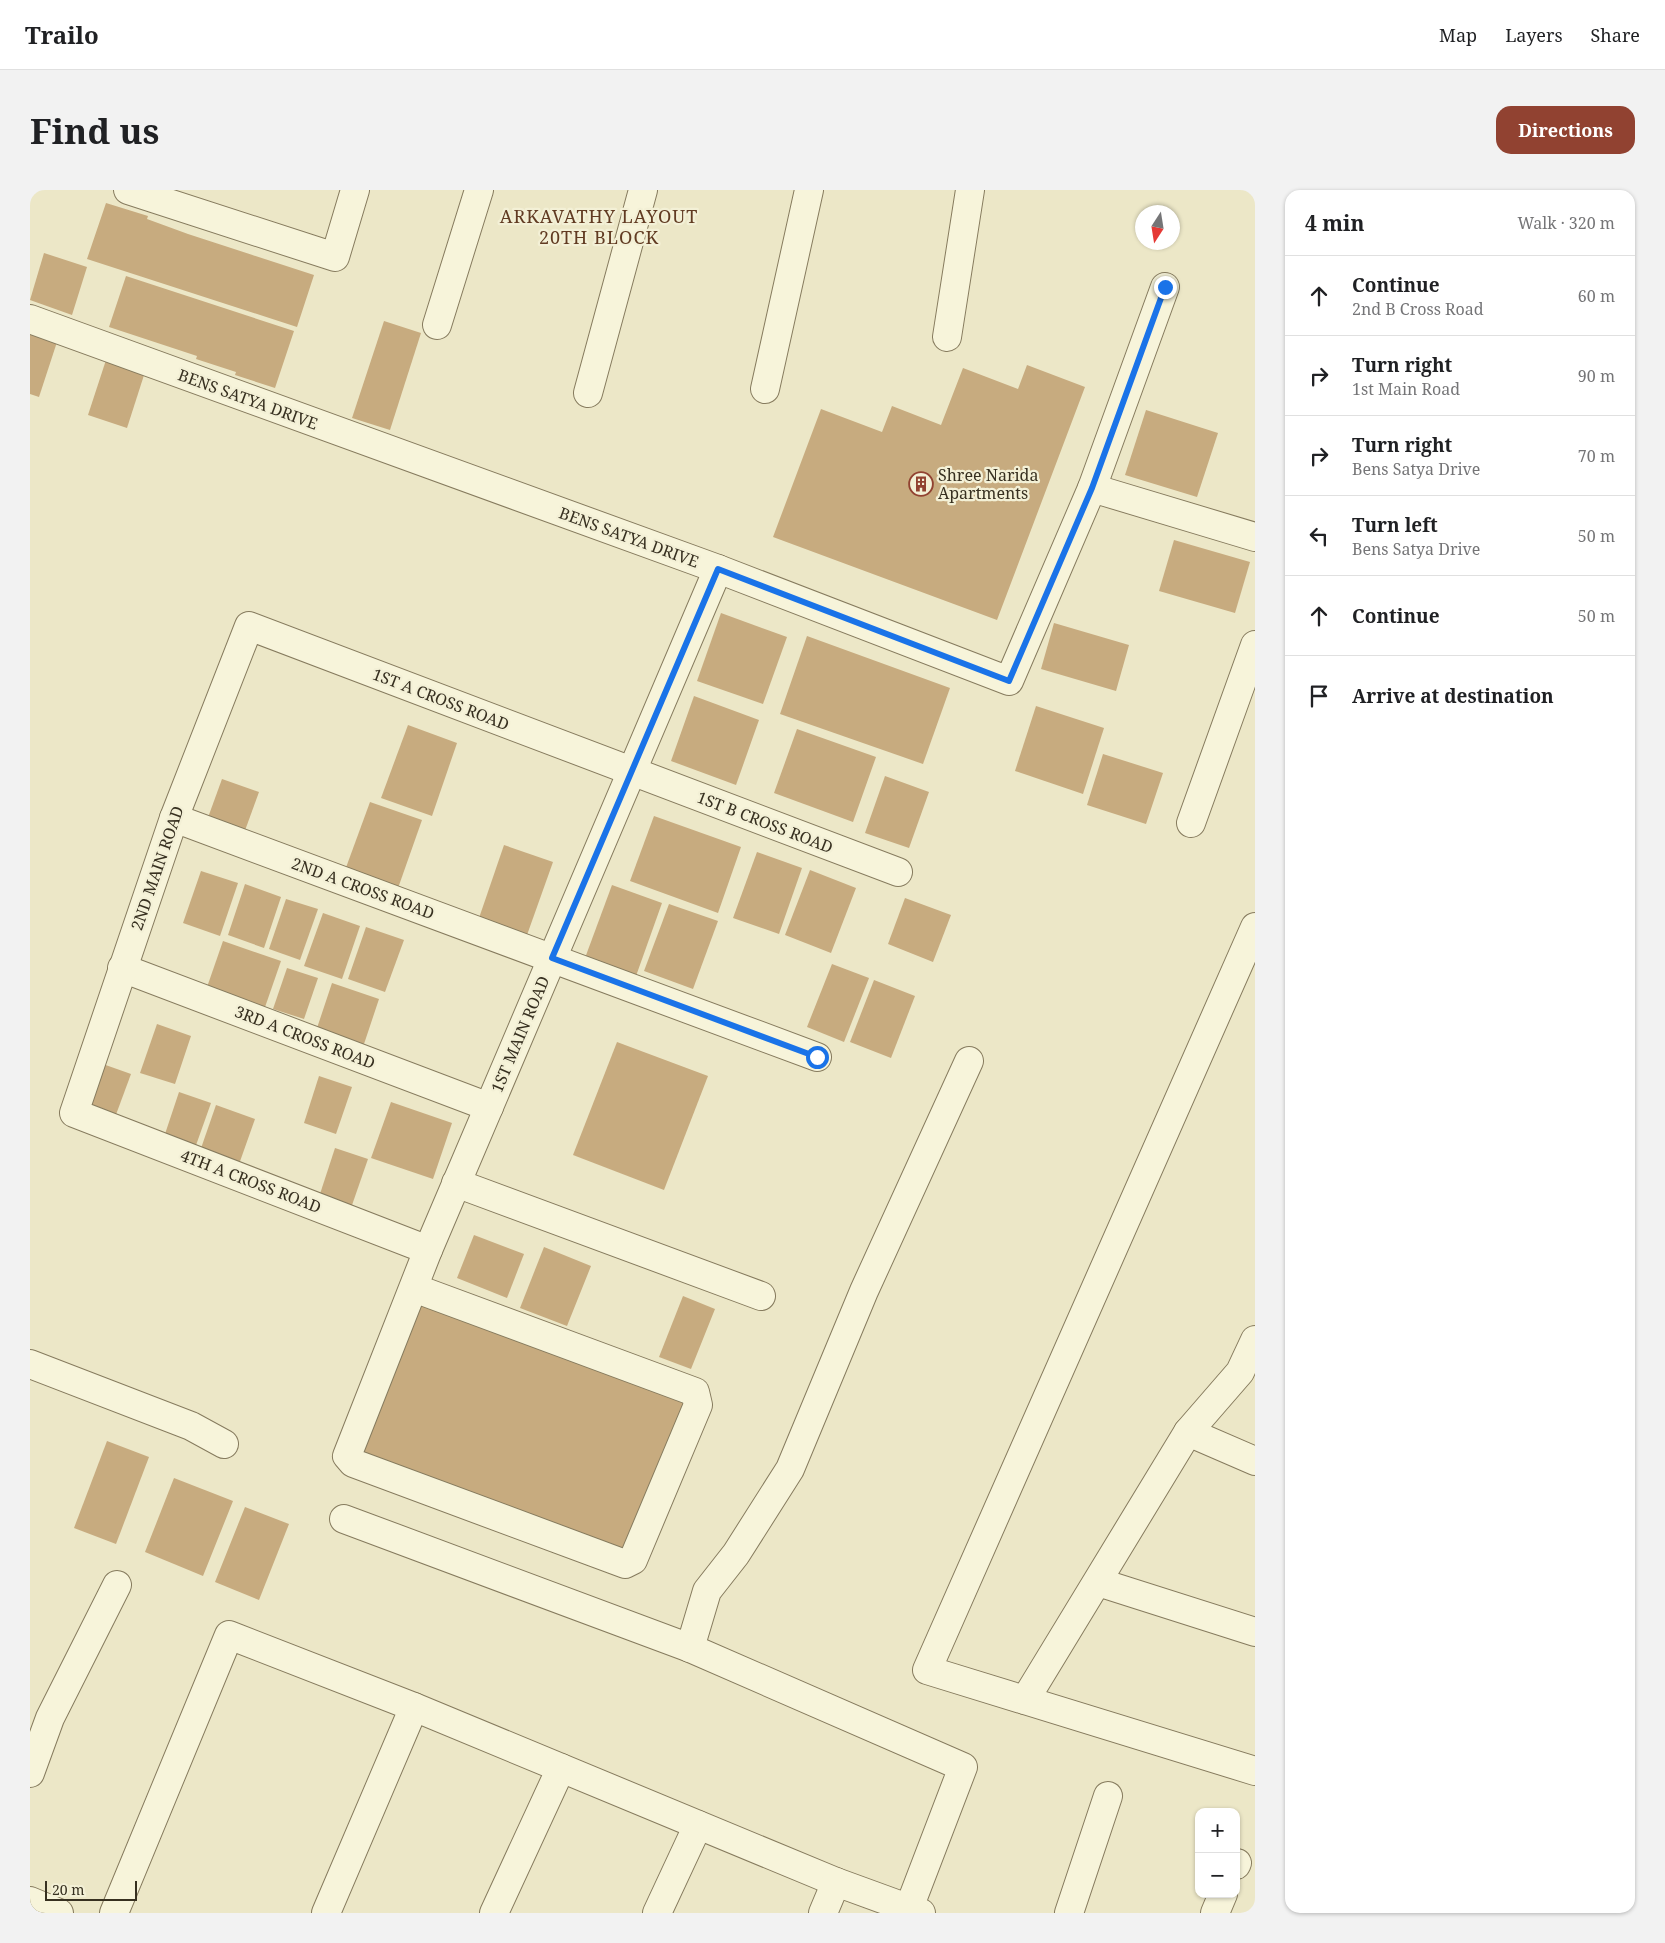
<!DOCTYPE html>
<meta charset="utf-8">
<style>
body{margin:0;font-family:"Noto Serif",serif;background:#f2f2f2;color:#202124}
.controls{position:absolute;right:15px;bottom:15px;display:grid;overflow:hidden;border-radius:10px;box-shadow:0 1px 4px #0004}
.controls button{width:45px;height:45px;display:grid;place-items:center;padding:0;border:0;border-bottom:1px solid #e0e0e0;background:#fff;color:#202124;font:25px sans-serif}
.compass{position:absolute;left:1105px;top:15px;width:45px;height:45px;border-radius:50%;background:#fff;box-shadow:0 1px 4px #0004;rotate:192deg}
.scale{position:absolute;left:15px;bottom:12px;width:92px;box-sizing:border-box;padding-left:5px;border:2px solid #373020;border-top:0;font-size:14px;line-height:18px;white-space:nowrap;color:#373020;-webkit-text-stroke:4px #f3f0d6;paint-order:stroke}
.stop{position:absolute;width:15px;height:15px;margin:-11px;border:4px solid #1a73e8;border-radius:50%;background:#fff}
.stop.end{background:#1a73e8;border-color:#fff;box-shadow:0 1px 5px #0008}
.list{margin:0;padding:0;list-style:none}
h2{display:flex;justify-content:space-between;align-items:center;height:65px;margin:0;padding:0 20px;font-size:21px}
h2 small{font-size:16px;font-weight:400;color:#757577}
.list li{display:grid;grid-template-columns:32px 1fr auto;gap:15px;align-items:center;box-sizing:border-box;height:80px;padding:0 20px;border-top:1px solid #e0e0e0}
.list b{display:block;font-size:19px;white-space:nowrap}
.list p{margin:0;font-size:16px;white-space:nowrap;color:#757577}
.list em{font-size:16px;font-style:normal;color:#757577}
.icon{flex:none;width:28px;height:28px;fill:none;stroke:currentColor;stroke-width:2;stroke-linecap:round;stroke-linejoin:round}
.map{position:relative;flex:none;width:1225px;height:1723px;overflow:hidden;border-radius:15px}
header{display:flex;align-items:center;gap:30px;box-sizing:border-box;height:70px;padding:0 25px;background:#fff;border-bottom:1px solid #e0e0e0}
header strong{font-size:24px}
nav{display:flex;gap:28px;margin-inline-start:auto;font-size:18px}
.intro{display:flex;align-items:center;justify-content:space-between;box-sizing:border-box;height:120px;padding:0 30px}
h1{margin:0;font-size:35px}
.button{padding:12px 22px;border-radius:15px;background:#914231;color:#fff;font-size:18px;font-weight:700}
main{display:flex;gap:30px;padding:0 30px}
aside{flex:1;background:#fff;border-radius:15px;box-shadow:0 1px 4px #0004}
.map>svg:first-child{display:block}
.building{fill:#c7ab7f}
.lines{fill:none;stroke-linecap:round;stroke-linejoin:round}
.minor-casing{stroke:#867b5e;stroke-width:30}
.minor{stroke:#f7f4da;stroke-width:28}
.route{stroke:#1a73e8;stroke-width:6}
.labels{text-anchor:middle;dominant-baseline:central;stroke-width:4.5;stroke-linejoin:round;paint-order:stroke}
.street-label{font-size:16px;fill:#373020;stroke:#f3f0d6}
.poi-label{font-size:16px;fill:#373020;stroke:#f3f0d6;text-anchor:start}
.neighbourhood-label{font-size:18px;letter-spacing:1px;fill:#613b22;stroke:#f3f0d6}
</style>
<header>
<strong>Trailo</strong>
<nav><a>Map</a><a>Layers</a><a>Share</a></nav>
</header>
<div class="intro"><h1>Find us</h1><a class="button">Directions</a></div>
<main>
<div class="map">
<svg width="1225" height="1723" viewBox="0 0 1225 1723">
<rect width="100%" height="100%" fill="#ece7c7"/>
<g class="building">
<path d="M76 13 118 26 117 29 158 44 284 85 267 137 57 69Z"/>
<path d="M14 63 57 77 42 125 0 110Z"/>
<path d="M96 86 264 141 245 198 205 185 206 182 166 169 167 166 79 137Z"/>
<path d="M354 131 391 143 360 240 322 228Z"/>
<path d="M0 144 27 152 9 207 0 204Z"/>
<path d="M76 170 115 182 97 238 58 225Z"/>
<path d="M997 175 1055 197 967 430 743 347 791 219 852 242 862 216 911 235 933 178 988 199Z"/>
<path d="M1116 220 1188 243 1167 307 1095 285Z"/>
<path d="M1144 350 1220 372 1205 423 1129 401Z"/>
<path d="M691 423 757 447 733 514 667 491Z"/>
<path d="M1024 433 1099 455 1086 501 1011 479Z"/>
<path d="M777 446 920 498 893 574 750 524Z"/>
<path d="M664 506 729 530 706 595 641 571Z"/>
<path d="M1006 516 1074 538 1053 604 985 581Z"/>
<path d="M378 535 427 553 402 626 351 608Z"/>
<path d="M767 539 846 567 823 632 744 603Z"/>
<path d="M1073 564 1133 583 1116 634 1057 615Z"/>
<path d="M855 586 899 602 879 658 835 643Z"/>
<path d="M192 589 229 602 213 646 176 633Z"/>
<path d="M340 612 392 630 367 701 314 683Z"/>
<path d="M624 626 711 657 688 723 600 691Z"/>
<path d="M474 655 523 672 497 745 449 728Z"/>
<path d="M727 662 772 678 749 744 703 728Z"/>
<path d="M780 680 826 698 801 763 755 745Z"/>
<path d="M171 681 208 693 190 746 153 733Z"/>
<path d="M215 694 251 707 234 758 198 745Z"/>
<path d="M582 695 632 713 606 786 555 768Z"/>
<path d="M875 708 921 725 903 772 858 754Z"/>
<path d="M256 709 288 719 270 770 239 759Z"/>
<path d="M639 714 688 731 663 799 614 781Z"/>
<path d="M293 723 330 736 312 789 274 776Z"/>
<path d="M336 737 374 750 355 802 318 789Z"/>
<path d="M193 751 251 771 234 820 176 800Z"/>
<path d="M802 774 839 788 814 852 777 837Z"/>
<path d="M257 778 288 788 274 829 243 819Z"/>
<path d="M844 790 885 806 861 868 820 852Z"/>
<path d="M302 793 349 809 334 854 287 838Z"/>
<path d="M127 834 161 846 145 894 110 883Z"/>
<path d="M587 852 678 886 634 1000 543 965Z"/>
<path d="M70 873 101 884 84 930 54 920Z"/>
<path d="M289 886 322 897 306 944 274 933Z"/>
<path d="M149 902 181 913 165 958 134 947Z"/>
<path d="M361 912 422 933 403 989 341 968Z"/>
<path d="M186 915 225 929 208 977 169 964Z"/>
<path d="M305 958 338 969 321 1018 289 1007Z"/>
<path d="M444 1045 494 1064 477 1108 427 1088Z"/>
<path d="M514 1057 561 1076 537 1136 490 1118Z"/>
<path d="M653 1106 685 1119 661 1179 629 1167Z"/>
<path d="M389 1110 660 1210 602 1367 331 1268Z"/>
<path d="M77 1251 119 1267 86 1354 44 1338Z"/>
<path d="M144 1288 203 1311 173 1386 115 1362Z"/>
<path d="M215 1317 259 1334 229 1410 185 1392Z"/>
</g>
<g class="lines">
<g class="minor-casing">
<g id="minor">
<path d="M98 0 305 67 325 0"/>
<path d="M0 129 688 379 979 491 1062 298 1225 347"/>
<path d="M407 135 449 0"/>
<path d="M917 147 940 0"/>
<path d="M735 199 779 0"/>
<path d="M558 203 613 0"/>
<path d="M1062 298 1135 97"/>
<path d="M144 628 787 867"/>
<path d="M1161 633 1225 455"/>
<path d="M1225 737 897 1480 1225 1581"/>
<path d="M92 778 459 917"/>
<path d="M426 993 731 1106"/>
<path d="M398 1060 44 923 144 628 219 436 868 682"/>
<path d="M384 1098 665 1202 668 1215 603 1370 595 1374 323 1273 317 1266 398 1060 688 379"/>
<path d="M0 1174 161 1236 194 1254"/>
<path d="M1158 1242 1225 1271"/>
<path d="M314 1329 660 1458 933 1577 879 1718"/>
<path d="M1068 1392 1225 1442"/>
<path d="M660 1458 677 1401 706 1364 760 1279 834 1101 939 871"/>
<path d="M995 1510 1158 1242 1210 1182 1225 1150"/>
<path d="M0 1583 20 1528 87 1395"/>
<path d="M1206 1675 1207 1673"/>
<path d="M0 1711 29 1723"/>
<path d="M84 1723 199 1445 384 1517 806 1692 891 1723"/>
<path d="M296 1723 384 1517"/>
<path d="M464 1723 531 1578"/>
<path d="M627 1723 668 1635"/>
<path d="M793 1723 806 1692"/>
<path d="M1039 1723 1078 1606"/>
<path d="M1185 1723 1193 1704"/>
</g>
</g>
<use href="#minor" class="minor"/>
</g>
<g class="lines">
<path class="route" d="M787 867 522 768 688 379 979 491 1062 298 1135 97"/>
</g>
<defs>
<g id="building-ring" transform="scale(1.25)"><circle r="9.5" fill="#f3f0d6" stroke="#914231" stroke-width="1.5"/><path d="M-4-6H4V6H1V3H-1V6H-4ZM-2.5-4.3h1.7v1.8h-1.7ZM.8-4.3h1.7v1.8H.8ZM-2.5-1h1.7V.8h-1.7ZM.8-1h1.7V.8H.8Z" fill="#914231"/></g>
</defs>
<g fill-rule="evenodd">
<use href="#building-ring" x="891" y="294"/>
</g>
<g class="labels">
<g class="street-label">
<text transform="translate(218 209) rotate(20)">BENS SATYA DRIVE</text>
<text transform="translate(599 347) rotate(20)">BENS SATYA DRIVE</text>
<text transform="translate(411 509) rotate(21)">1ST A CROSS ROAD</text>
<text transform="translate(735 632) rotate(21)">1ST B CROSS ROAD</text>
<text transform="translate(127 678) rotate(-71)">2ND MAIN ROAD</text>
<text transform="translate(333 698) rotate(20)">2ND A CROSS ROAD</text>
<text transform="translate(490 844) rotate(-67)">1ST MAIN ROAD</text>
<text transform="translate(275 847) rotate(21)">3RD A CROSS ROAD</text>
<text transform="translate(221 991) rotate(21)">4TH A CROSS ROAD</text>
</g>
<g class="poi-label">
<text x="908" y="285">Shree Narida<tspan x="908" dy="18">Apartments</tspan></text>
</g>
<g class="neighbourhood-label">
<text x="569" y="26">ARKAVATHY LAYOUT<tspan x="569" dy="21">20TH BLOCK</tspan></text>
</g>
</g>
</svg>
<div class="controls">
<button>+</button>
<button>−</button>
</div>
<svg class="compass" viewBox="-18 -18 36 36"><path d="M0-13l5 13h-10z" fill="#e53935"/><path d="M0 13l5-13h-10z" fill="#757577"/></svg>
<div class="scale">20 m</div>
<div class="stop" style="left:787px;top:867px"></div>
<div class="stop end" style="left:1135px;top:97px"></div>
</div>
<aside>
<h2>4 min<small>Walk · 320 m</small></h2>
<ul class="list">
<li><svg class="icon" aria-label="ahead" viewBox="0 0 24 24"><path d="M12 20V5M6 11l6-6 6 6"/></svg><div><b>Continue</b><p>2nd B Cross Road</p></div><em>60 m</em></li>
<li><svg class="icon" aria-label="right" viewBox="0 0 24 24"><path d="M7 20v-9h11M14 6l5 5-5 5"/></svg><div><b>Turn right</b><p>1st Main Road</p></div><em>90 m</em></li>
<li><svg class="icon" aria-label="right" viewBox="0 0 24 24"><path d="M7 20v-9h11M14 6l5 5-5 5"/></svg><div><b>Turn right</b><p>Bens Satya Drive</p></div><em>70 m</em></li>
<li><svg class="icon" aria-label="left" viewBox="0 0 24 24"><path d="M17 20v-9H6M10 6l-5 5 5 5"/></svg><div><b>Turn left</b><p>Bens Satya Drive</p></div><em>50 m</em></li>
<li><svg class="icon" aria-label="ahead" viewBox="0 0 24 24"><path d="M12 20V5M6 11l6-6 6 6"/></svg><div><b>Continue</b></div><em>50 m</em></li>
<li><svg class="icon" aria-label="arrive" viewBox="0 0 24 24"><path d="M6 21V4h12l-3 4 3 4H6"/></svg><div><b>Arrive at destination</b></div></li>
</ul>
</aside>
</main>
